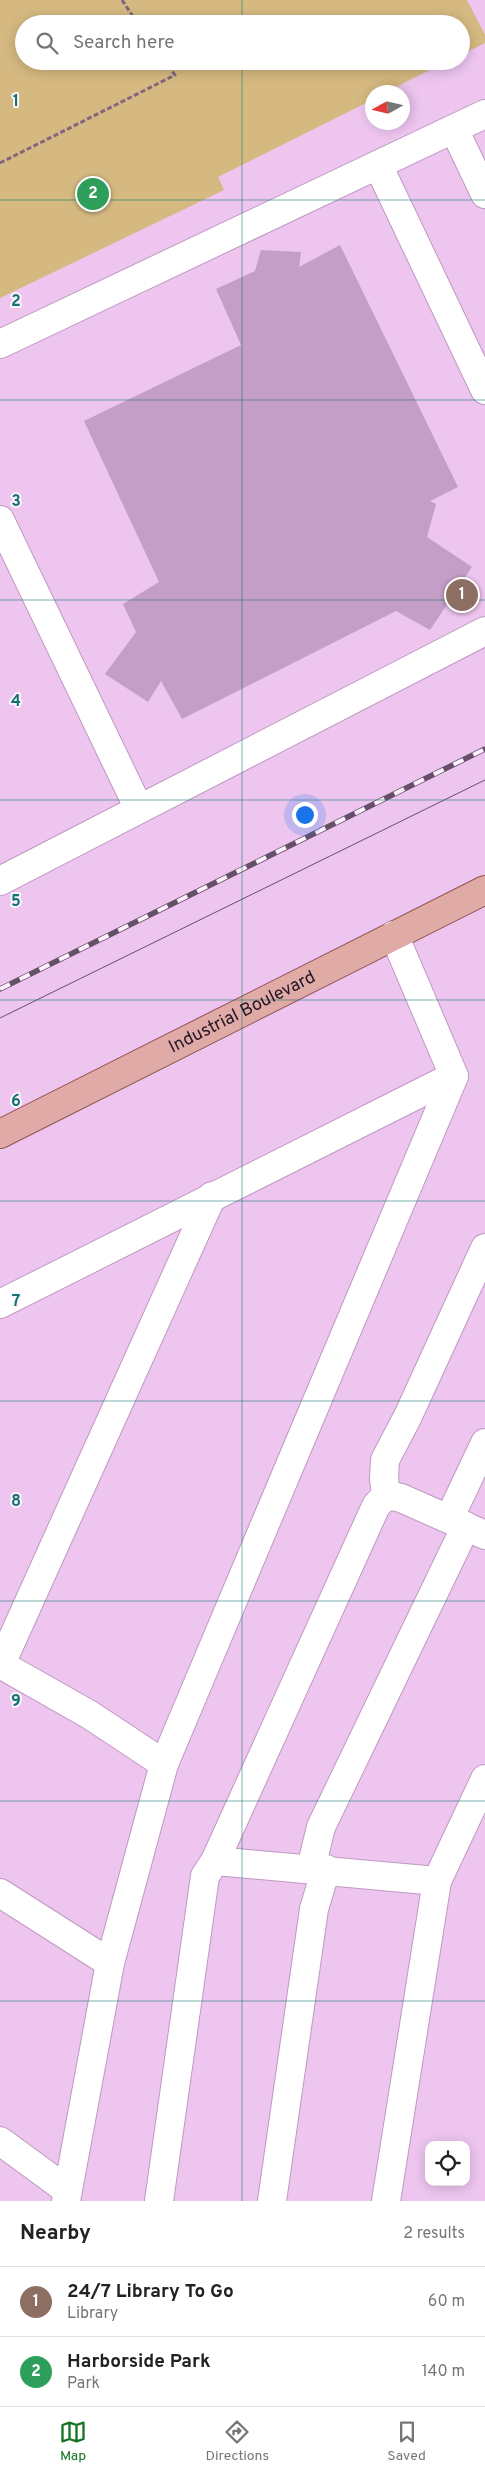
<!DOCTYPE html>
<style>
body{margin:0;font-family:Overpass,sans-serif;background:#f2f2f2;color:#222}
.controls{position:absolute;right:15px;bottom:15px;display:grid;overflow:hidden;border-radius:10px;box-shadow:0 2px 12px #0003}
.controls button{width:45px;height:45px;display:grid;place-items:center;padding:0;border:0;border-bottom:1px solid #e0e0e0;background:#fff;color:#222;font:25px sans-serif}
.compass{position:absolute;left:365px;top:85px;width:45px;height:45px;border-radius:50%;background:#fff;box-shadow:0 2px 12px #0003;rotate:262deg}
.you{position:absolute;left:304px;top:814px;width:18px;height:18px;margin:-12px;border:4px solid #fff;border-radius:50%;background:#1a73e8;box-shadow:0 0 0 8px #1a73e833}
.badge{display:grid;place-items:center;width:32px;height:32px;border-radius:50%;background:#167321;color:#fff;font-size:16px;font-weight:700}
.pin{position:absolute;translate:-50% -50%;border:2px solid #fff;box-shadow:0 1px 5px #0006}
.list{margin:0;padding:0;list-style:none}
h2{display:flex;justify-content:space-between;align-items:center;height:65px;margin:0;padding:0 20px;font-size:21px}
h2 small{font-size:16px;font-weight:400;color:#767676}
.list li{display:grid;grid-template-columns:32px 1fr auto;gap:15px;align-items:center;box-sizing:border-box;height:70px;padding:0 20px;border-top:1px solid #e0e0e0}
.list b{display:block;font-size:19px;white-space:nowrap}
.list p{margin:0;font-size:16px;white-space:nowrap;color:#767676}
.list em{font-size:16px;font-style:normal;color:#767676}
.icon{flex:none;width:28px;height:28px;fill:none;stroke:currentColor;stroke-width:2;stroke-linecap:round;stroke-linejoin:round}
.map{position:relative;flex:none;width:485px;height:2201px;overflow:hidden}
.search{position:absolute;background:#fff;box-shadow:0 2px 12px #0003;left:15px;right:15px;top:15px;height:55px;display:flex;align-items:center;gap:12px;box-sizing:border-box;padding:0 18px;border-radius:28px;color:#767676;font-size:19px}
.sheet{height:205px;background:#fff}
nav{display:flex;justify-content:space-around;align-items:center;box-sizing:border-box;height:70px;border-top:1px solid #e0e0e0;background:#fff;font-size:14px;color:#767676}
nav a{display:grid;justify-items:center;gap:2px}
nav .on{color:#167321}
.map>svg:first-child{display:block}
.green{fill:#d5b980}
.building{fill:#c49ec6}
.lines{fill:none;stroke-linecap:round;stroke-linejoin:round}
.minor-casing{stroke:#bf99c2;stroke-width:30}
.major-casing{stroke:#915253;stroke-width:30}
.path{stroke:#806681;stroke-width:3;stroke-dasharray:5 2.5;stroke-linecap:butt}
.minor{stroke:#fff;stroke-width:28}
.major{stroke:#e0aaa7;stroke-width:28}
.tram{stroke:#665068;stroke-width:1}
.rail-casing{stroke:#665068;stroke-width:5.5}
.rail{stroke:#fdf1fd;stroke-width:4;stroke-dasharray:11;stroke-linecap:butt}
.grid{fill:none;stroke:#0f766e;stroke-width:1;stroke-opacity:0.55}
.labels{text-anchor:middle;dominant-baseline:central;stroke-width:4;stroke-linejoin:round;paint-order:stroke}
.street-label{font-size:18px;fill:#241625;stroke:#fdf1fd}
.grid-label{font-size:16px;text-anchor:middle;font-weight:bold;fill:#0f766e;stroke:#fdf1fd;stroke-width:4;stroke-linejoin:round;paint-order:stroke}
</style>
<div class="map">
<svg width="485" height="2201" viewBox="0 0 485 2201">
<rect width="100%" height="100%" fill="#edc5ef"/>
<path class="green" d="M0 0H467L485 35V43L461 55V24H24V61H448L386 92H372V100L218 177 224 190 0 298Z"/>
<path class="building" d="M340 245 458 487 430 501 436 504 427 537 472 567 430 630 396 611 182 719 161 681 148 702 105 674 136 632 123 604 159 582 84 421 241 345 216 289 255 271 261 250 301 252 299 267Z"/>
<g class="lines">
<g class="minor-casing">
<g id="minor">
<path d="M454 129 485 194"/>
<path d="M378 165 485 390"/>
<path d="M0 344 485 114"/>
<path d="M0 520 139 809"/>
<path d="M0 881 485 631"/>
<path d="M0 1304 454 1076"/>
<path d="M386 1495 384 1479 385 1460 408 1416 485 1248"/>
<path d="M449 1519 485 1443"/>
<path d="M0 1664 90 1715 164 1764"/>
<path d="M1 1664 212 1196"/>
<path d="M215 1861 376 1506 386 1495 401 1498 485 1535"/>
<path d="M311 1868 321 1827 466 1526"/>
<path d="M0 1893 110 1963"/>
<path d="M0 2141 67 2190"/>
<path d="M66 2201 110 1963 164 1764 454 1076 394 935"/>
<path d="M159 2201 205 1876 215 1861 437 1881"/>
<path d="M272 2201 314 1909 326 1869"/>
<path d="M386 2201 437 1881 485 1779"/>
</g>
</g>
<g class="major-casing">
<g id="major">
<path id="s1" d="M0 1134 485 890"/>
</g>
</g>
<g class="path">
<path d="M122 0 138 24"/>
<path d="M0 163 175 75 165 61"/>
</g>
<use href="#minor" class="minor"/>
<use href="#major" class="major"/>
<path class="tram" d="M0 1018 485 780"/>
<g class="rail-casing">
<path id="rail" d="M0 989 485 749"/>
</g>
<use href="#rail" class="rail"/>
</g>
<path class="grid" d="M242 0V24M242 61V2201M0 200H485M0 400H485M0 600H485M0 800H485M0 1000H485M0 1201H485M0 1401H485M0 1601H485M0 1801H485M0 2001H485"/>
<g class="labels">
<g class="street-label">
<text stroke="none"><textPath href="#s1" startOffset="271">Industrial Boulevard</textPath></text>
</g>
</g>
<g class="grid-label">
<text x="16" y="106">1</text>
<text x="16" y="306">2</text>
<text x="16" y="506">3</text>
<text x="16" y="706">4</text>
<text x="16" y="906">5</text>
<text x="16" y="1106">6</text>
<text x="16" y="1306">7</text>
<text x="16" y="1506">8</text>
<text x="16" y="1706">9</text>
</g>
</svg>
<div class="controls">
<button><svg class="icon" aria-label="locate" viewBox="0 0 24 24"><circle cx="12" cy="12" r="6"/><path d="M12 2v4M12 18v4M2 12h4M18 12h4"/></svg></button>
</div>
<svg class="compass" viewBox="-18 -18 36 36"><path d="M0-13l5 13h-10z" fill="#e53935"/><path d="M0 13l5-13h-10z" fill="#767676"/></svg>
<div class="you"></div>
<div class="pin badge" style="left:462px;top:595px;background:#8d6e63">1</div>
<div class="pin badge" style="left:93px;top:194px;background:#2e9e5b">2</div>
<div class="search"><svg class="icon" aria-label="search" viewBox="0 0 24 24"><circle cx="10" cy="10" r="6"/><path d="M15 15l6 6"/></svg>Search here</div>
</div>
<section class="sheet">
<h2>Nearby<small>2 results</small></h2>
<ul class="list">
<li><span class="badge" style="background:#8d6e63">1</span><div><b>24/7 Library To Go</b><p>Library</p></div><em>60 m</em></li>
<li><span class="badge" style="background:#2e9e5b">2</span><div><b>Harborside Park</b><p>Park</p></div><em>140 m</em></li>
</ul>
</section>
<nav>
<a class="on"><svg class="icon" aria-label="map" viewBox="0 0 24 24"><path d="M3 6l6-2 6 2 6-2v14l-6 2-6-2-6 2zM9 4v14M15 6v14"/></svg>Map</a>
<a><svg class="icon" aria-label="directions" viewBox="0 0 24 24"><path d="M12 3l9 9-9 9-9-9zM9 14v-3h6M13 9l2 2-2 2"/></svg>Directions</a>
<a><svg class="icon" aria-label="saved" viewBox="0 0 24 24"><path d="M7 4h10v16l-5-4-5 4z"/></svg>Saved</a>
</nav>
